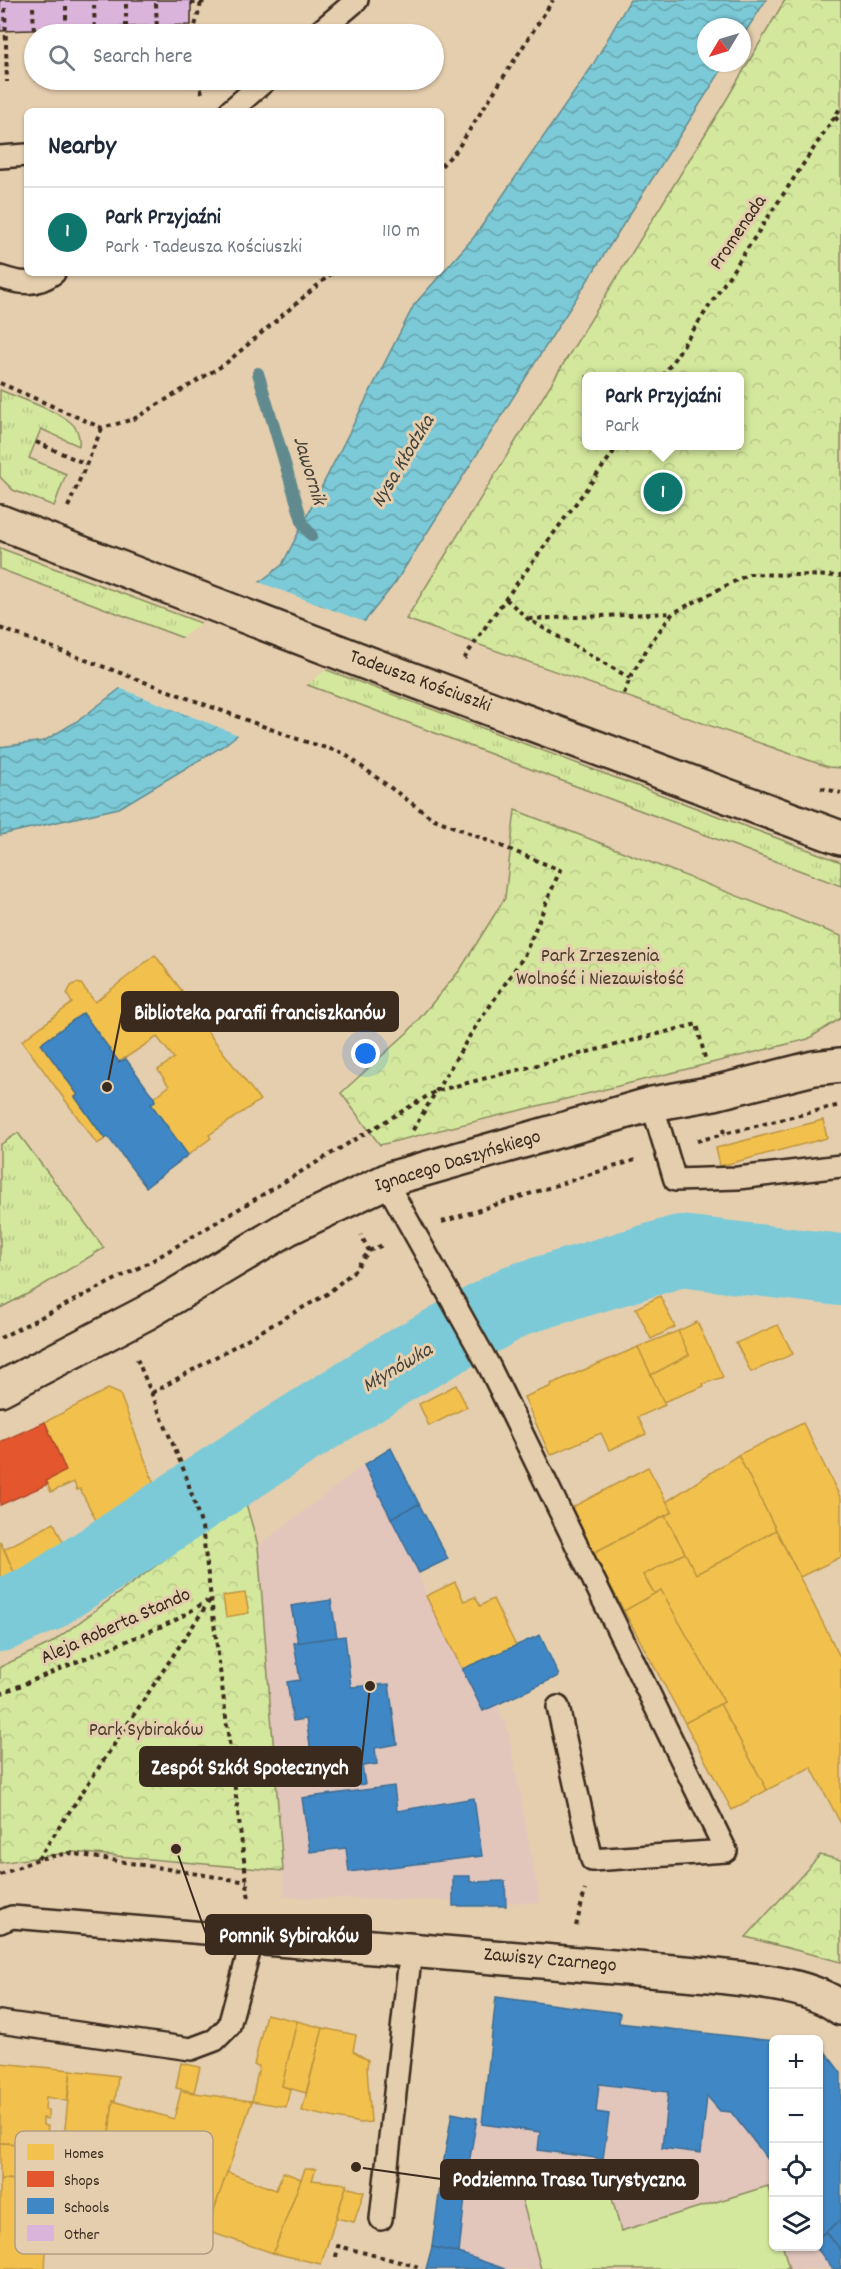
<!DOCTYPE html>
<meta charset="utf-8">
<style>
body{margin:0;font-family:Dekko,sans-serif;background:#f6f6f7;color:#1f2937}
.controls{position:absolute;right:18px;bottom:18px;display:grid;overflow:hidden;border-radius:9px;box-shadow:0 2px 4px #0004}
.controls button{width:54px;height:54px;display:grid;place-items:center;padding:0;border:0;border-bottom:2px solid #e0e1e3;background:#fff;color:#1f2937;font:30px sans-serif}
.compass{position:absolute;left:697px;top:18px;width:54px;height:54px;border-radius:50%;background:#fff;box-shadow:0 2px 4px #0004;rotate:232deg}
.you{position:absolute;left:366px;top:1054px;width:21px;height:21px;margin:-15px;border:4px solid #fff;border-radius:50%;background:#1a73e8;box-shadow:0 0 0 9px #1a73e833}
.badge{display:grid;place-items:center;width:39px;height:39px;border-radius:50%;background:#0f766e;color:#fff;font-size:20px;font-weight:700}
.pin{position:absolute;translate:-50% -50%;border:3px solid #fff;box-shadow:0 2px 6px #0006}
.popup{position:absolute;left:582px;top:372px;width:162px;height:78px;box-sizing:border-box;display:grid;place-content:center;border-radius:9px;background:#fff;filter:drop-shadow(0 2px 4px #0005);font-size:20px;white-space:nowrap;color:#747a83}
.popup b{font-size:22px;color:#1f2937}
.popup::after{content:'';position:absolute;left:50%;top:100%;margin-left:-12px;border:12px solid transparent;border-top-color:#fff}
.list{margin:0;padding:0;list-style:none}
h2{display:flex;justify-content:space-between;align-items:center;height:78px;margin:0;padding:0 24px;font-size:26px}
h2 small{font-size:20px;font-weight:400;color:#747a83}
.list li{display:grid;grid-template-columns:39px 1fr auto;gap:18px;align-items:center;box-sizing:border-box;height:90px;padding:0 24px;border-top:2px solid #e0e1e3}
.list b{display:block;font-size:22px;white-space:nowrap}
.list p{margin:0;font-size:20px;white-space:nowrap;color:#747a83}
.list em{font-size:20px;font-style:normal;color:#747a83}
.icon{flex:none;width:33px;height:33px;fill:none;stroke:currentColor;stroke-width:2;stroke-linecap:round;stroke-linejoin:round}
.map{position:relative;flex:none;width:841px;height:2269px;overflow:hidden}
.search{position:absolute;background:#fff;box-shadow:0 2px 4px #0004;left:24px;top:24px;width:420px;height:66px;display:flex;align-items:center;gap:15px;box-sizing:border-box;padding:0 21px;border-radius:33px;color:#747a83;font-size:22px}
.panel{position:absolute;background:#fff;box-shadow:0 2px 4px #0004;left:24px;top:108px;width:420px;height:168px;border-radius:9px}
.map>svg:first-child{display:block}
.built{fill:#e2c6bc}
.grass{fill:url(#grass-tufts);stroke:#88895e;stroke-width:1.5}
.park{fill:url(#park-crowns);stroke:#88895e;stroke-width:1.5;fill-rule:evenodd}
.garden{fill:#d4e89d;stroke:#88895e;stroke-width:1.5}
.water{fill:url(#water-waves);stroke:#618a8d;stroke-width:1.5}
.pier{fill:#e5ceae}
.homes{fill:#f2c14e;stroke:#bb9440;stroke-width:1.5}
.shops{fill:#e4572e;stroke:#b14a29;stroke-width:1.5}
.schools{fill:#3f88c5;stroke:#3e6c93;stroke-width:1.5}
.lines{fill:none;stroke-linecap:round;stroke-linejoin:round}
.stream{stroke:#618a8d;stroke-width:12}
.river{stroke:#7bcad7;stroke-width:72}
.building{fill:#dbb4dc;stroke:#3b2a1e;stroke-width:1.5}
.service-casing{stroke:#3b2a1e;stroke-width:26}
.minor-casing{stroke:#3b2a1e;stroke-width:38}
.tertiary-casing{stroke:#3b2a1e;stroke-width:38}
.path{stroke:#3b2a1e;stroke-width:4;stroke-dasharray:4.5 4.5;stroke-linecap:butt}
.service{stroke:#e5ceae;stroke-width:21}
.minor{stroke:#e5ceae;stroke-width:33}
.tertiary{stroke:#e5ceae;stroke-width:33}
.labels{text-anchor:middle;dominant-baseline:central;stroke-width:6;stroke-linejoin:round;paint-order:stroke}
.street-label{font-size:20px;fill:#3b2a1e;stroke:#e5ceae}
.park-label{font-size:20px;fill:#4a3d2b;stroke:#e5ceae}
.water-label{font-size:21px;font-style:italic;fill:#45423a;stroke:#e5ceae}
.key{fill:#e5ceae;stroke:#b29d83;stroke-width:1.5}
.key-label{font-size:16px;fill:#3b2a1e}
.leader{fill:none;stroke:#3b2a1e;stroke-width:2}
.callout-dot{fill:#3b2a1e;stroke:#e5ceae;stroke-width:2}
.callout{fill:#3b2a1e;stroke:#3b2a1e;stroke-width:2}
.callout-label{font-size:21px;text-anchor:middle;font-weight:bold;fill:#fff}
</style>
<div class="map">
<svg width="841" height="2269" viewBox="0 0 841 2269">
<defs>
<pattern id="grass-tufts" width="24" height="20" patternUnits="userSpaceOnUse" patternTransform="scale(1.5)"><rect width="24" height="20" fill="#d4e89d"/><path d="M3 7l-1-3M5 7V3M7 7l1-3M15 17l-1-3M17 17v-4M19 17l1-3" fill="none" stroke="#b7c787"/></pattern>
<pattern id="park-crowns" width="20" height="18" patternUnits="userSpaceOnUse" patternTransform="scale(1.5)"><rect width="20" height="18" fill="#d4e89d"/><path d="M2 6a3 3 0 1 1 6 0M12 15a3 3 0 1 1 6 0" fill="none" stroke="#b7c787"/></pattern>
<pattern id="water-waves" width="16" height="10" patternUnits="userSpaceOnUse" patternTransform="scale(1.5)"><rect width="16" height="10" fill="#7bcad7"/><path d="M0 5q4-4 8 0t8 0" fill="none" stroke="#66a4ae"/></pattern>
</defs>
<rect width="100%" height="100%" fill="#e5ceae"/>
<filter id="ink" filterUnits="userSpaceOnUse"><feTurbulence type="fractalNoise" baseFrequency=".0167" numOctaves="2"/><feDisplacementMap in="SourceGraphic" scale="12" xChannelSelector="R" yChannelSelector="G"/><feConvolveMatrix kernelMatrix="1 2 1 2 8 2 1 2 1" color-interpolation-filters="sRGB"/></filter>
<g filter="url(#ink)">
<g class="built">
<path d="M364 1465 419 1573 426 1596 497 1704 509 1735 540 1903 284 1897 258 1546Z"/>
<path d="M496 1997 620 2013 619 2023 773 2041 774 2246H818L819 2042 841 2073V2269H505L459 2253 468 2169 477 2118 483 2117Z"/>
</g>
<g class="grass">
<path d="M0 390C17 397 57 411 69 421 77 427 80 436 79 446L41 429 29 458 66 474 54 506 13 490 0 477Z"/>
<path d="M0 548 841 862V886L0 569Z"/>
<path d="M18 1133 104 1248 35 1290 0 1308V1145Z"/>
</g>
<g class="park">
<path d="M785 0H841V768L828 767 406 619 725 102ZM586 376H740V446H586Z"/>
<path d="M515 810 841 936V1018L808 1039 380 1145 341 1093 408 1032 460 970 505 898Z"/>
<path d="M245 1500 258 1546 283 1871 73 1852 0 1863V1667L51 1643Z"/>
<path d="M820 1855 841 1860V1962L746 1937Z"/>
</g>
<path class="garden" d="M604 2169 621 2231 768 2186 773 2206 774 2246 783 2247 789 2269H541L520 2192Z"/>
<path class="water" d="M630 0H766L742 37V27H706V63H726L395 583 333 661 223 746 119 808 0 835V747L44 741 79 720 282 565 414 305 474 237 591 68Z"/>
<path class="pier" d="M256 581 367 623 335 663 241 736 117 687Z"/>
<g class="homes">
<path d="M155 955 194 1007 191 1010 260 1100 209 1135 211 1138 188 1155 151 1104 155 1101 154 1098 169 1086 158 1070 174 1058 157 1037 119 1062 83 1013 41 1044 78 1095 75 1097 105 1139 97 1144 22 1041 72 1003 67 994 71 986 76 983 81 984 95 1002Z"/>
<path d="M823 1120 827 1138 720 1166 716 1148Z"/>
<path d="M660 1296 675 1327 651 1339 636 1308Z"/>
<path d="M697 1322 723 1377 703 1384 704 1386 663 1402 651 1375 689 1355 678 1331Z"/>
<path d="M778 1325 793 1354 751 1372 736 1343Z"/>
<path d="M678 1331 689 1355 651 1375 638 1347Z"/>
<path d="M638 1347 665 1405 638 1417 646 1434 609 1450 601 1433 550 1455 524 1397 552 1386 551 1384Z"/>
<path d="M456 1385 467 1407 429 1426 419 1404Z"/>
<path d="M108 1389 120 1394 158 1494 101 1530 80 1489 77 1490 74 1482 51 1492 46 1481 66 1471 45 1422Z"/>
<path d="M803 1423 841 1499V1557L800 1577 738 1455Z"/>
<path d="M738 1455 776 1530 726 1559 696 1574 665 1516 672 1512 666 1502Z"/>
<path d="M648 1467 672 1512 593 1553 569 1509Z"/>
<path d="M665 1516 685 1553 643 1575 655 1594 624 1611 593 1553Z"/>
<path d="M54 1523 68 1553 18 1581 4 1549Z"/>
<path d="M776 1530 841 1659V1824L811 1767 767 1790 720 1704 724 1702 661 1590 655 1594 643 1575 685 1553 696 1574 726 1559Z"/>
<path d="M0 1541 18 1581 0 1588Z"/>
<path d="M455 1582 464 1601 475 1597 480 1606 493 1599 516 1646 462 1669 426 1596Z"/>
<path d="M661 1590 724 1702 685 1723 624 1611Z"/>
<path d="M245 1593 249 1613 226 1617 223 1596Z"/>
<path d="M720 1704 767 1790 732 1810 685 1723Z"/>
<path d="M266 2014 297 2021 282 2086 290 2089 286 2107 252 2101 259 2066 254 2065Z"/>
<path d="M297 2021 323 2028 306 2093 282 2086Z"/>
<path d="M323 2028 356 2035 353 2051 368 2060 367 2068 371 2122 360 2123 302 2111Z"/>
<path d="M0 2063 71 2070 67 2101 46 2097 45 2110H48V2119L43 2118V2125L48 2126 47 2134 41 2144 0 2143Z"/>
<path d="M181 2063 200 2067 194 2092 176 2088Z"/>
<path d="M71 2070 118 2076 115 2102 113 2101 100 2209 49 2201 54 2147 63 2148Z"/>
<path d="M181 2091 252 2101 207 2231 101 2202 113 2101 174 2119Z"/>
<path d="M0 2143 35 2145 33 2180 0 2179Z"/>
<path d="M305 2169H316L312 2180 347 2184 321 2264 273 2253Z"/>
<path d="M227 2172 276 2190 283 2172 301 2179 273 2253 207 2231Z"/>
<path d="M0 2179 17 2180V2214H48L45 2269H0Z"/>
<path d="M346 2187 364 2192 354 2222 336 2218Z"/>
</g>
<path class="shops" d="M45 1422 66 1471 46 1481 48 1484 0 1505V1442Z"/>
<g class="schools">
<path d="M83 1013 119 1062 126 1059 154 1098 155 1101 151 1104 188 1155 146 1187 108 1137 105 1139 75 1097 78 1095 41 1044Z"/>
<path d="M391 1448 419 1504 391 1518 364 1465Z"/>
<path d="M419 1504 448 1559 419 1573 391 1518Z"/>
<path d="M331 1600 337 1637 298 1643 291 1606Z"/>
<path d="M540 1635 559 1676 483 1711 462 1669Z"/>
<path d="M345 1636 351 1687 389 1684 397 1744 375 1748 377 1764 314 1773 306 1719 293 1721 287 1682 300 1680 294 1643Z"/>
<path d="M362 1766 365 1784 347 1786 344 1769Z"/>
<path d="M394 1786 397 1811 474 1798 482 1856 349 1872 346 1848 310 1852 302 1798Z"/>
<path d="M453 1876H470V1882L505 1881 506 1906H453Z"/>
<path d="M496 1997 620 2013 619 2023 774 2041V2167L731 2112 720 2111 707 2096 701 2153 662 2148 668 2092 599 2084 596 2112 609 2114 603 2159 538 2150 540 2132 482 2124Z"/>
<path d="M818 2042 841 2073V2220L818 2237Z"/>
<path d="M452 2113 477 2118 468 2169 443 2165Z"/>
<path d="M443 2165 468 2169 459 2253 432 2247Z"/>
<path d="M841 2220V2250L826 2232Z"/>
<path d="M826 2232 841 2250V2269H833L815 2246H818V2237Z"/>
<path d="M432 2247 459 2253 505 2269H426Z"/>
</g>
<g class="lines">
<path class="stream" d="M258 373 303 524 312 536"/>
<path class="river" d="M0 1616 42 1598 277 1443 396 1368 517 1300 680 1251 841 1270"/>
</g>
<path class="building" d="M0 0H191V25L0 31Z"/>
<g class="lines">
<g class="service-casing">
<g id="service">
<path d="M317 34 357 0"/>
<path d="M230 111 266 80"/>
<path d="M0 157 27 155"/>
<path d="M0 277C21 284 36 286 54 273"/>
<path d="M652 1104 675 1180 738 1178 841 1166"/>
<path d="M386 1182 489 1366 726 1851 592 1860 558 1707"/>
<path d="M0 1922 12 1917 253 1937 229 2026 215 2040 191 2049 0 2022"/>
<path d="M381 2219 411 1949"/>
</g>
</g>
<g class="minor-casing">
<g id="minor">
<path d="M0 1389 146 1313 288 1228 393 1178 652 1104 714 1093 814 1068 841 1065"/>
<path d="M253 1937 709 1975C749 1980 808 1983 841 2008"/>
</g>
</g>
<g class="tertiary-casing">
<path id="tertiary" d="M0 522 375 666 841 838"/>
</g>
<g class="path">
<path d="M156 3 157 34"/>
<path d="M191 3H201L207 0"/>
<path d="M126 4V34"/>
<path d="M94 5 95 34"/>
<path d="M66 6V34"/>
<path d="M33 7 34 35"/>
<path d="M5 8 7 82"/>
<path d="M193 34 201 3"/>
<path d="M37 80V81"/>
<path d="M198 80 203 96"/>
<path d="M835 117 841 124"/>
<path d="M441 166 456 151 553 0"/>
<path d="M663 376 841 107"/>
<path d="M0 383 102 428 134 419 225 364 332 273"/>
<path d="M36 442 86 464"/>
<path d="M68 507 102 428"/>
<path d="M506 599 528 619 630 678"/>
<path d="M529 619 673 613"/>
<path d="M0 628 300 740 343 753 432 818 560 870 524 956 472 1032 411 1133"/>
<path d="M464 659 490 620 618 446"/>
<path d="M624 694 630 678 651 642 673 613 749 574 841 576"/>
<path d="M821 788 841 793"/>
<path d="M723 1129 724 1134 840 1105"/>
<path d="M697 1141 724 1134"/>
<path d="M442 1222 638 1159"/>
<path d="M369 1251 385 1244"/>
<path d="M0 1338 150 1262 436 1091 697 1024 705 1058"/>
<path d="M137 1359 185 1473 202 1527 249 1900"/>
<path d="M152 1393 327 1294 354 1271 369 1251 361 1235"/>
<path d="M0 1694 174 1621 207 1601"/>
<path d="M38 1859 210 1600"/>
<path d="M0 1875 38 1859 69 1853 247 1882"/>
<path d="M576 1926 585 1890"/>
<path d="M336 2257 338 2246 416 2266 415 2269"/>
</g>
<use href="#service" class="service"/>
<use href="#minor" class="minor"/>
<use href="#tertiary" class="tertiary"/>
</g>
</g>
<g class="labels">
<g class="street-label">
<text transform="translate(739 233) rotate(-56)">Promenada</text>
<text transform="translate(420 682) rotate(20)">Tadeusza Kościuszki</text>
<text transform="translate(458 1162) rotate(-17)">Ignacego Daszyńskiego</text>
<text transform="translate(116 1627) rotate(-24)">Aleja Roberta Stando</text>
<text transform="translate(550 1961) rotate(5)">Zawiszy Czarnego</text>
</g>
<g class="park-label">
<text x="600" y="957">Park Zrzeszenia<tspan x="600" dy="23">Wolność i Niezawisłość</tspan></text>
<text x="146" y="1731">Park Sybiraków</text>
</g>
<g class="water-label">
<text transform="translate(404 462) rotate(-59)">Nysa Kłodzka</text>
<text transform="translate(308 471) rotate(73)">Jawornik</text>
<text transform="translate(398 1369) rotate(-31)">Młynówka</text>
</g>
</g>
<rect x="15" y="2131" width="198" height="123" rx="9" class="key"/>
<rect x="27" y="2144" width="27" height="16" fill="#f2c14e"/>
<rect x="27" y="2171" width="27" height="16" fill="#e4572e"/>
<rect x="27" y="2198" width="27" height="16" fill="#3f88c5"/>
<rect x="27" y="2225" width="27" height="16" fill="#dbb4dc"/>
<g class="key-label">
<text x="64" y="2158">Homes</text>
<text x="64" y="2185">Shops</text>
<text x="64" y="2212">Schools</text>
<text x="64" y="2239">Other</text>
</g>
<path class="leader" d="M107 1087L122 1012M370 1686L361 1767M176 1849L206 1934M356 2167L441 2179"/>
<g class="callout-dot">
<circle cx="107" cy="1087" r="6"/>
<circle cx="370" cy="1686" r="6"/>
<circle cx="176" cy="1849" r="6"/>
<circle cx="356" cy="2167" r="6"/>
</g>
<g class="callout">
<rect x="122" y="992" width="276" height="39" rx="6"/>
<rect x="140" y="1747" width="221" height="39" rx="6"/>
<rect x="206" y="1915" width="165" height="39" rx="6"/>
<rect x="441" y="2160" width="257" height="39" rx="6"/>
</g>
<g class="callout-label">
<text x="260" y="1019">Biblioteka parafii franciszkanów</text>
<text x="250" y="1774">Zespół Szkół Społecznych</text>
<text x="289" y="1942">Pomnik Sybiraków</text>
<text x="569" y="2186">Podziemna Trasa Turystyczna</text>
</g>
</svg>
<div class="controls">
<button>+</button>
<button>−</button>
<button><svg class="icon" aria-label="locate" viewBox="0 0 24 24"><circle cx="12" cy="12" r="6"/><path d="M12 2v4M12 18v4M2 12h4M18 12h4"/></svg></button>
<button><svg class="icon" aria-label="layers" viewBox="0 0 24 24"><path d="M12 4l9 5-9 5-9-5zM3 14l9 5 9-5"/></svg></button>
</div>
<svg class="compass" viewBox="-18 -18 36 36"><path d="M0-13l5 13h-10z" fill="#e53935"/><path d="M0 13l5-13h-10z" fill="#747a83"/></svg>
<div class="you"></div>
<div class="pin badge" style="left:663px;top:492px">1</div>
<div class="popup"><b>Park Przyjaźni</b>Park</div>
<div class="search"><svg class="icon" aria-label="search" viewBox="0 0 24 24"><circle cx="10" cy="10" r="6"/><path d="M15 15l6 6"/></svg>Search here</div>
<section class="panel">
<h2>Nearby<small></small></h2>
<ul class="list">
<li><span class="badge">1</span><div><b>Park Przyjaźni</b><p>Park · Tadeusza Kościuszki</p></div><em>110 m</em></li>
</ul>
</section>
</div>
